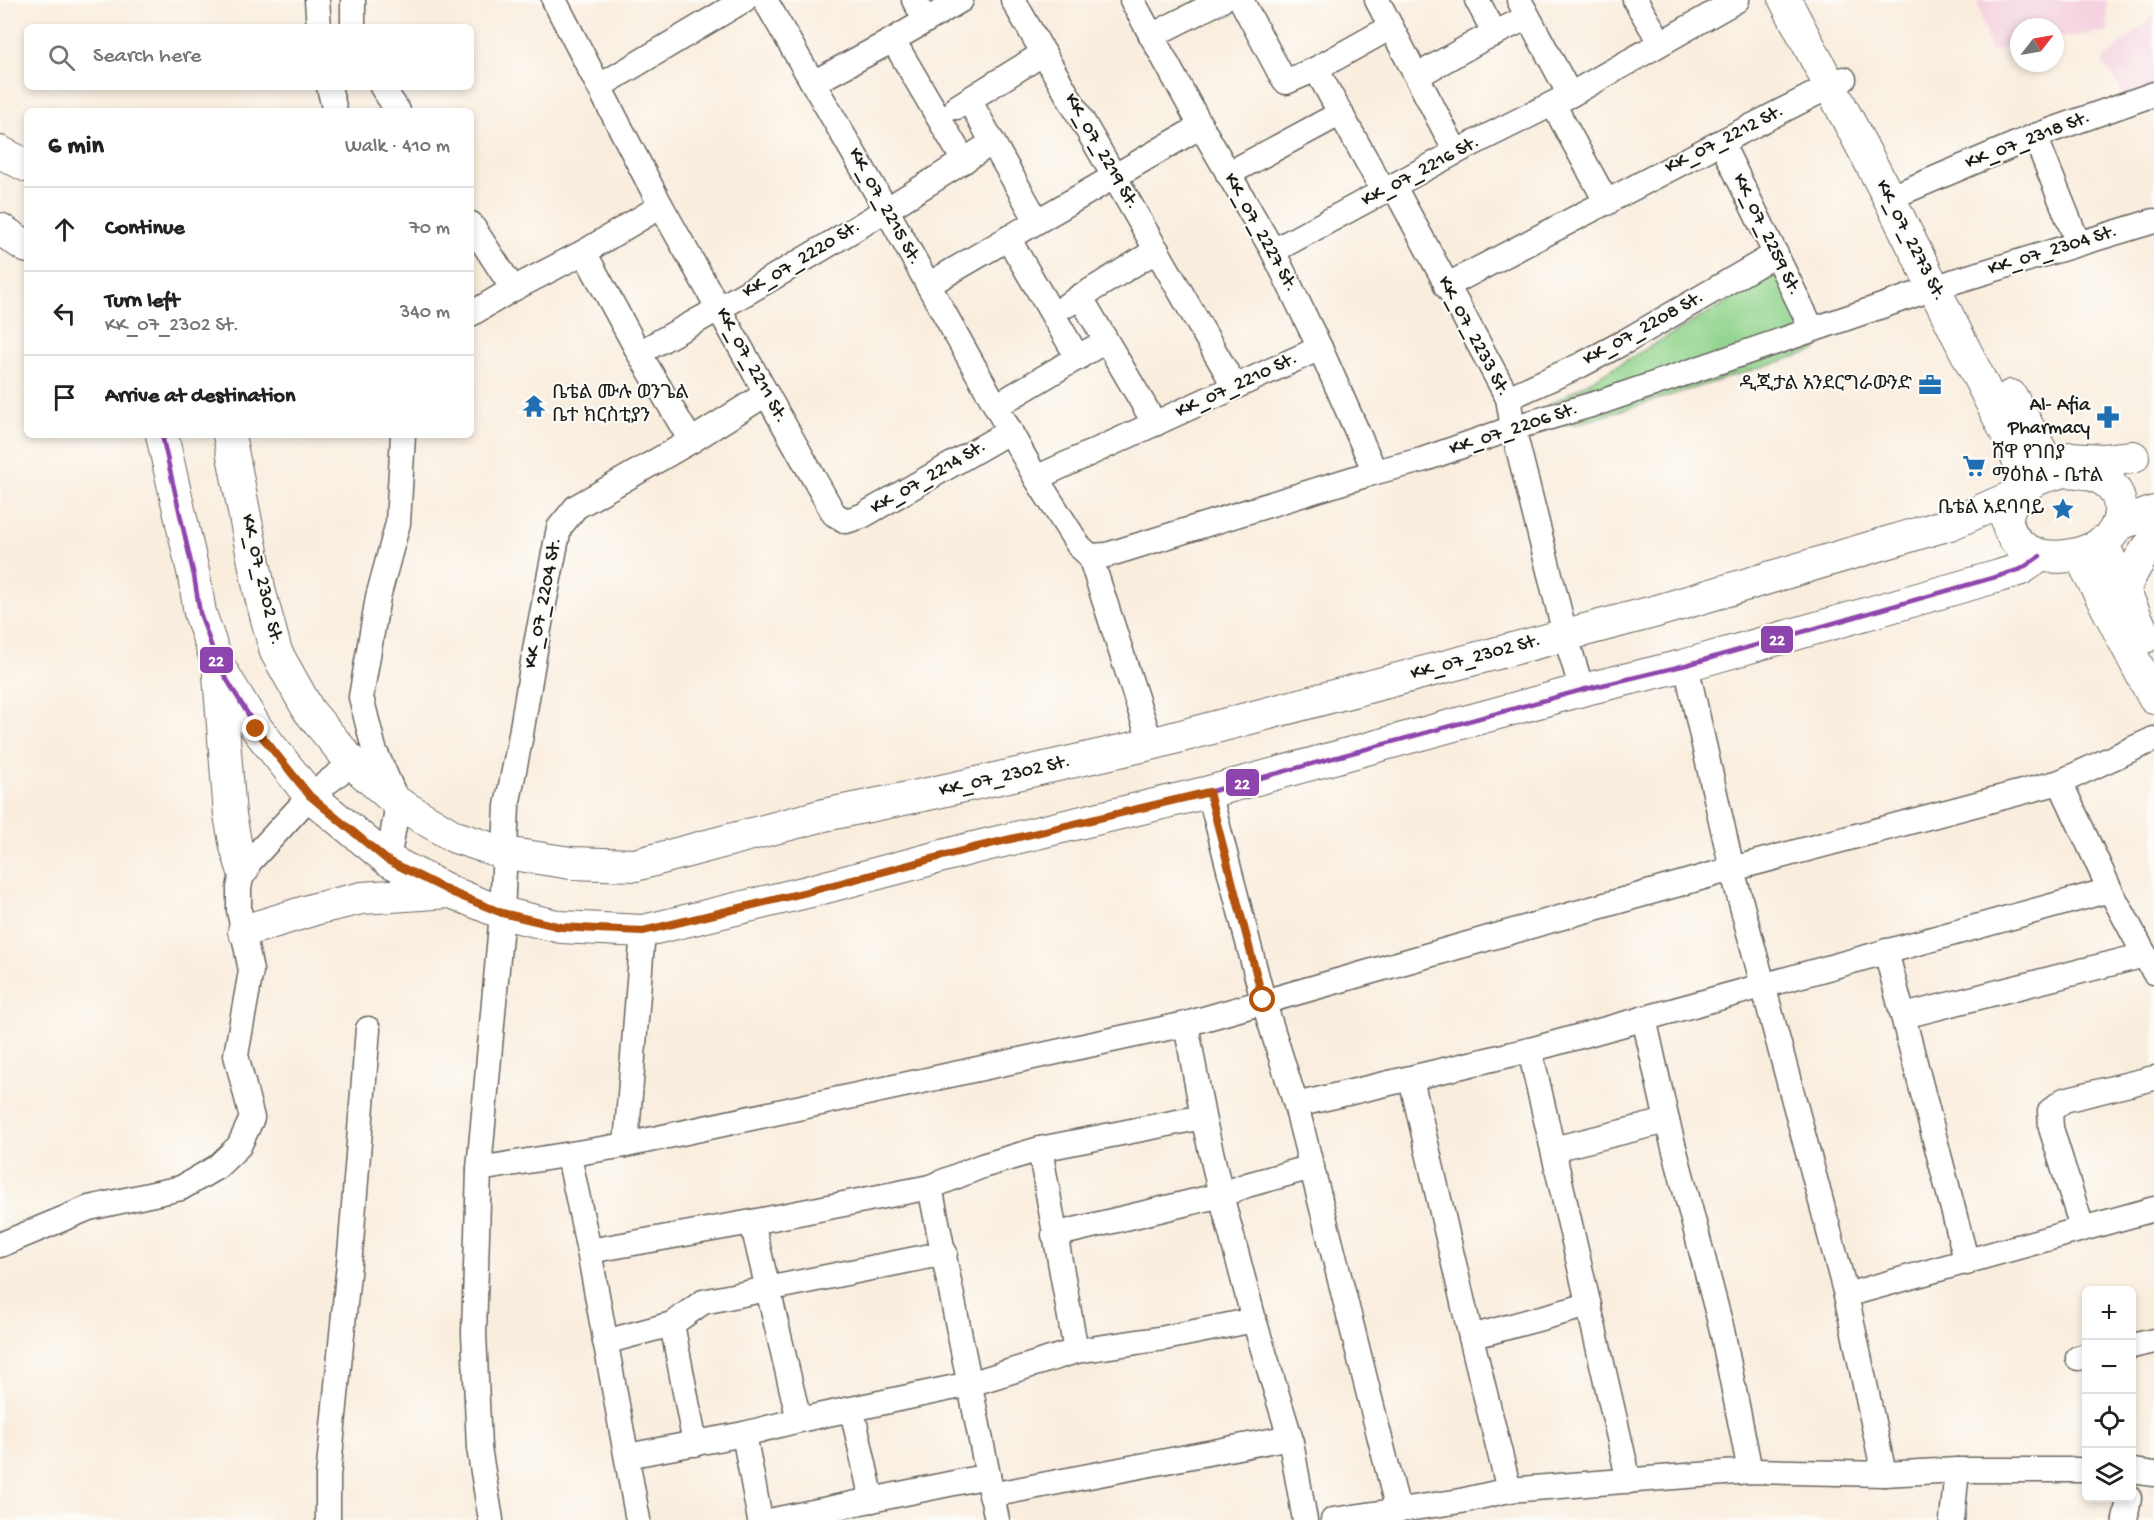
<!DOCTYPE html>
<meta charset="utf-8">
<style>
body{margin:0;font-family:"Gochi Hand","Noto Sans Ethiopic",sans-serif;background:#f2f2f2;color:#222}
.controls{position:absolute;right:18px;bottom:18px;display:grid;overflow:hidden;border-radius:9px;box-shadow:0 3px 9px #0003}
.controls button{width:54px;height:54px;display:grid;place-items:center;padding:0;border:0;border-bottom:2px solid #e0e0e0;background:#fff;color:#222;font:30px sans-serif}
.compass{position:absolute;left:2010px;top:18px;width:54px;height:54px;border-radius:50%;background:#fff;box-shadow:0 3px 9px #0003;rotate:59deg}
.stop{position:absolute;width:18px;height:18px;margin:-14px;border:4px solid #b45309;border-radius:50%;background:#fff}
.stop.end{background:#b45309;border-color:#fff;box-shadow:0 2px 6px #0008}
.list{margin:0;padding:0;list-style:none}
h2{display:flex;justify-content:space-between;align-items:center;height:78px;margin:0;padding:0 24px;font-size:26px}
h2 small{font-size:20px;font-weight:400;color:#767676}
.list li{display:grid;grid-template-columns:39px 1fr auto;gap:18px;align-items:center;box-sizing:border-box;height:84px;padding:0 24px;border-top:2px solid #e0e0e0}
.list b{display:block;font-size:22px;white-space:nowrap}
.list p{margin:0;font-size:20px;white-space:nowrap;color:#767676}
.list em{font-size:20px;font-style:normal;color:#767676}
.icon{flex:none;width:33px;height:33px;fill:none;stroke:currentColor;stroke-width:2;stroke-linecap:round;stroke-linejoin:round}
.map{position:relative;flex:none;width:2154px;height:1520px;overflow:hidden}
.search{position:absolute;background:#fff;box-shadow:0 3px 9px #0003;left:24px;top:24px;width:450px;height:66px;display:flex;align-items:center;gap:15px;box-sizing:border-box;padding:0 21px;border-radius:9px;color:#767676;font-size:22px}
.panel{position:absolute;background:#fff;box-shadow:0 3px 9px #0003;left:24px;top:108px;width:450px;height:330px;border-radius:9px}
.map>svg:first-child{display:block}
.built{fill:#f4cfde}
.green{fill:#91d48c;stroke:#567854;stroke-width:1.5}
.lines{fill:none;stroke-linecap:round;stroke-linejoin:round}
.minor-casing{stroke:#696560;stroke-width:27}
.major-casing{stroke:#696560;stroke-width:34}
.minor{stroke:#fff;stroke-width:24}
.major{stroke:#fff;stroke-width:32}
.bus-1-casing{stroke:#fdfcf7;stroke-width:9}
.bus-1{stroke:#8e44ad;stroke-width:4.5}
.route{stroke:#b45309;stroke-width:8}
.labels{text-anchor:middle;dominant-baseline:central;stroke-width:4.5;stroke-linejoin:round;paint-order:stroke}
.street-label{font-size:20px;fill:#1c1c1c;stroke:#fdfcf7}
.poi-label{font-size:20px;fill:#1c1c1c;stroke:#fdfcf7;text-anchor:end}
.line-badge{stroke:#fdfcf7;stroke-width:2}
.badge-label{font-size:16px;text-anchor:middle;font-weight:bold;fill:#fff}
</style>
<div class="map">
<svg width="2154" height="1520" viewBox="0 0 2154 1520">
<rect width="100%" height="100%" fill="#fdfcf7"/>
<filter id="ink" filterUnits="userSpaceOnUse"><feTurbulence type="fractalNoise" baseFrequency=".0167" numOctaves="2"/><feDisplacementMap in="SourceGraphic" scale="12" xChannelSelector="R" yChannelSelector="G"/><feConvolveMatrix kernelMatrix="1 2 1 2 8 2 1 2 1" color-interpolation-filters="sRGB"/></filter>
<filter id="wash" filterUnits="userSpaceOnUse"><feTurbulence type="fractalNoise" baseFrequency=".008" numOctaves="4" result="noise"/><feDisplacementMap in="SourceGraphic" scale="24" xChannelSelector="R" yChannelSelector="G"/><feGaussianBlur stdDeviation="1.35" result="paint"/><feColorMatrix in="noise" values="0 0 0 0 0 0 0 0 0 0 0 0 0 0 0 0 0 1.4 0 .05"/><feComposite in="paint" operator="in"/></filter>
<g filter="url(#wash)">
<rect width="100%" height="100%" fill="#f9edde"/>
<g class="built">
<path d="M1977 0H2106L2108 31 2055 39V27H2019V45L1990 50Z"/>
<path d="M2154 15V91L2128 100 2102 61Z"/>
</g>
<path class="green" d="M1784 269 1817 350 1577 424 1513 426Z"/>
</g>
<g filter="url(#ink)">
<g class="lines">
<g class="minor-casing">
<g id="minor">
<path d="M317 0 319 27"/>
<path d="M554 0 661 206 834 514 846 521 862 516 1010 431"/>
<path d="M765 0 886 209 1036 478 1079 546 1090 556"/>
<path d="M914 0 926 20"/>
<path d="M1013 0 1235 387"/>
<path d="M1132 0 1201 126 1273 251 1320 348 1375 472"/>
<path d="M1241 0 1281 75 1286 82 1316 69 1391 27"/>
<path d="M1377 0 1456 152"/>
<path d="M1477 0 1495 34"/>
<path d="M1519 0 1570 95"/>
<path d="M1635 0 1659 40 1655 46"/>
<path d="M353 27V0"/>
<path d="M1151 36 1222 0"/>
<path d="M893 40 964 161"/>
<path d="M1316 69 1384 192"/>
<path d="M1417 76 1477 42 1528 17"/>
<path d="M813 83 893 40 961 0"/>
<path d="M600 86 744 0"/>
<path d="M329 87 335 111"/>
<path d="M382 87 398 111"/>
<path d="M969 100 1037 221"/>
<path d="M1553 104 1607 203"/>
<path d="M957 107 1044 53"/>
<path d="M2035 136 2078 243"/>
<path d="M1721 142 1812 329"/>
<path d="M1228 174 1341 113"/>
<path d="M1394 187 1508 398 1513 428 1565 634 1582 690"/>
<path d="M1889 198 2035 136 2154 94"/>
<path d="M471 224 513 289"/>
<path d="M1008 238 1078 358"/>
<path d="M1273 251 1456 152 1570 95 1737 0"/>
<path d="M584 252 639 353 691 441"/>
<path d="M928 285 1201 126"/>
<path d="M1446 286 1721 142 1844 79"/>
<path d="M1080 296 1155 424"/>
<path d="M1067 305 1157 250"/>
<path d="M471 314 513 289 584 252 661 206"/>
<path d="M639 353C760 287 878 217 993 142"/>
<path d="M1508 398 1581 365 1626 341 1776 254"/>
<path d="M996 406 1092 349"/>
<path d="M1036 478 1320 348"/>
<path d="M1090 556 1107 555 1375 472 1422 460 1513 428 1601 402 1952 282 2154 221"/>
<path d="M1090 556 1151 744"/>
<path d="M1686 665 1732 869 1846 1295 1884 1474"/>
<path d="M2060 782 2110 890 2154 972"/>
<path d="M1209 792 1263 1000 1296 1105 1398 1510"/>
<path d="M388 860 398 803 374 749 361 697 378 597 398 523 403 435"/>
<path d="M1886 951 1967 1263"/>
<path d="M1904 1016 2145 955"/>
<path d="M1644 1018 1667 1121 1722 1330 1750 1471"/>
<path d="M1186 1024 1203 1117 1221 1195 1254 1320 1290 1437 1305 1520"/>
<path d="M1530 1050 1629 1481"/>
<path d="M1411 1079 1471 1337 1509 1490"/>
<path d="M1296 1105 1530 1050 2110 890"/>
<path d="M626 1145 643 931"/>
<path d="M1040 1149 1076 1351"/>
<path d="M1553 1149 1667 1121"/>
<path d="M569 1156 589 1251 638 1520"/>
<path d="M479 1169 626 1145 1186 1024 1732 869 2060 782 2154 739"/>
<path d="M930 1187 997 1520"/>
<path d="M752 1222 799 1420"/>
<path d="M2082 1228 2051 1128 2050 1111 2064 1100 2154 1078"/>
<path d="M1054 1235 1221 1195 1247 1185 1312 1167"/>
<path d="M0 1245 89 1208 181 1188 217 1167 239 1146 252 1118 236 1055 251 971 239 910V888L243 869 310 796 352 763"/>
<path d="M589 1251 752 1222 930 1187 982 1166 1040 1149 1203 1117"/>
<path d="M1846 1295 2154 1209"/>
<path d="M672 1324 695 1444"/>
<path d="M1471 1337 1589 1305"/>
<path d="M605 1342 672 1324 703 1302 945 1253"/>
<path d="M2132 1346 2154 1341"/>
<path d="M2078 1358 2086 1356"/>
<path d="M852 1410 872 1500"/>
<path d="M744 1434 760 1520"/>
<path d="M627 1456 744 1434 799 1420 970 1384 1076 1351 1165 1338 1254 1320"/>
<path d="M2132 1471 2154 1474"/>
<path d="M991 1495 1290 1437"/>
<path d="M328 1520V1477L351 1243 368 1029"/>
<path d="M491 1520 479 1448 474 1333 479 1169 502 913 507 806 520 740 536 644 559 528 576 507 691 441 766 394"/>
<path d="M774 1520 988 1476"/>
<path d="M1333 1520 1461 1501 1509 1490 1750 1471 1884 1474 1957 1470H2086"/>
<path d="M1952 1520 1957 1470"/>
<path d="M2125 1520 2129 1498"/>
</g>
</g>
<g class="major-casing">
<g id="major">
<path d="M1785 0 1889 198 2012 444 2028 485"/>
<path d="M0 152 27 166"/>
<path d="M0 229 27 247"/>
<path d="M2011 396 2053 473"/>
<path d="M162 435 194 576 200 613 218 665 257 729 310 796 388 860 451 892 502 913 561 927 643 931 807 892 969 849 1209 792 1582 690 1686 665 1999 576 2021 569 2040 556"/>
<path d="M229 435 260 593 276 652 309 711 352 763 398 803 455 837 505 853 571 863 635 865 824 815 928 794 1151 744 1657 611 1950 524 2014 496"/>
<path d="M2071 458 2103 460 2133 457"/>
<path d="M2067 471C2092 472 2120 480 2120 509 2120 518 2117 528 2111 535 2089 558 2042 566 2018 543 2010 534 2004 521 2009 509 2011 506 2012 500 2014 497 2025 481 2050 474 2067 471Z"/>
<path d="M2117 525 2154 512"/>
<path d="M2102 542 2145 637"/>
<path d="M2079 554 2154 698"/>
<path d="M2124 591C2131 571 2141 556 2154 540"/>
<path d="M219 675 230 815 236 847 243 869"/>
<path d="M244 931 315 909 362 898 449 892"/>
</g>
</g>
<use href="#minor" class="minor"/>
<use href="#major" class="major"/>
<g class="bus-1-casing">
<path id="bus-1" d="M162 435 194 576 200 613 218 665 257 729 310 796 388 860 451 892 502 913 561 927 643 931 807 892 969 849 1209 792 1582 690 1686 665 1999 576 2021 569 2040 556"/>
</g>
<use href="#bus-1" class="bus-1"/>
</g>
</g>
<g class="lines" filter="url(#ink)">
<path class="route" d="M256 729 310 796 387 860 451 892 502 913 561 927 597 929 643 931 807 892 969 849 1209 792 1263 1000"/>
</g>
<defs>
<g id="office-bare" transform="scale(1.8)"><path d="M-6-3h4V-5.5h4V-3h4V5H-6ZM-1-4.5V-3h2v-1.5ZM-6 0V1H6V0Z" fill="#1f6fb2" stroke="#fdfcf7" stroke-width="2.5" paint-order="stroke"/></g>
<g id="temple-bare" transform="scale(1.8)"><path d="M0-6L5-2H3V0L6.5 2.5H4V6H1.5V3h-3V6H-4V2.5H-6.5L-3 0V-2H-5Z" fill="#1f6fb2" stroke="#fdfcf7" stroke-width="2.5" paint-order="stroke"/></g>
<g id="pharmacy-bare" transform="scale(1.8)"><path d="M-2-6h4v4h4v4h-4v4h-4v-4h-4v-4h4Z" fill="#1f6fb2" stroke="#fdfcf7" stroke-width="2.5" paint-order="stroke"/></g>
<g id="supermarket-bare" transform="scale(1.8)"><path d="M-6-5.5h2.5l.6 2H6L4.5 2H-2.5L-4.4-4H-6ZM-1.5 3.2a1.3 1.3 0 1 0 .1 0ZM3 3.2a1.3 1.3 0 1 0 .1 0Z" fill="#1f6fb2" stroke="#fdfcf7" stroke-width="2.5" paint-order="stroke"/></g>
<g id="sight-bare" transform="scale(1.8)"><path d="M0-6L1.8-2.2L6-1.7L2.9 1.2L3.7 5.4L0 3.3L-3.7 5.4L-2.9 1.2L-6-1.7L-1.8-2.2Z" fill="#1f6fb2" stroke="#fdfcf7" stroke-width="2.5" paint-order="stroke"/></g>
</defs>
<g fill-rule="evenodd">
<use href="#office-bare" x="1930" y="385"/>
<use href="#temple-bare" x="534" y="406"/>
<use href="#pharmacy-bare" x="2108" y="417"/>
<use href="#supermarket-bare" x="1974" y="466"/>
<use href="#sight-bare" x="2063" y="509"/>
</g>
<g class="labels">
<g class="street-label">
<text transform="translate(1725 140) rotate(-27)">KK_07_2212 St.</text>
<text transform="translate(2028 141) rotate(-21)">KK_07_2318 St.</text>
<text transform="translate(1101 152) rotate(60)">KK_07_2219 St.</text>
<text transform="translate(1421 172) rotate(-28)">KK_07_2216 St.</text>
<text transform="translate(884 207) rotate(61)">KK_07_2215 St.</text>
<text transform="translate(1260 233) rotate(61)">KK_07_2227 St.</text>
<text transform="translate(1766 235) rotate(64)">KK_07_2259 St.</text>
<text transform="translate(1910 241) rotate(63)">KK_07_2273 St.</text>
<text transform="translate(2053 251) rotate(-17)">KK_07_2304 St.</text>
<text transform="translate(802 260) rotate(-31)">KK_07_2220 St.</text>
<text transform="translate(1644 329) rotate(-29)">KK_07_2208 St.</text>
<text transform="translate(1473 337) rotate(62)">KK_07_2233 St.</text>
<text transform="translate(751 366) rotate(61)">KK_07_2211 St.</text>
<text transform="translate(1237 386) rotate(-25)">KK_07_2210 St.</text>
<text transform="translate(1514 430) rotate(-18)">KK_07_2206 St.</text>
<text transform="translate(929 478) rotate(-30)">KK_07_2214 St.</text>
<text transform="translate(261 580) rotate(77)">KK_07_2302 St.</text>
<text transform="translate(544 603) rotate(-79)">KK_07_2204 St.</text>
<text transform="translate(1476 658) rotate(-15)">KK_07_2302 St.</text>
<text transform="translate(1005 777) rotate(-13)">KK_07_2302 St.</text>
</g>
<g class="poi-label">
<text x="1912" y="385">ዲጂታል አንደርግራውንድ</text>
<text x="552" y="394" text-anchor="start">ቤቴል ሙሉ ወንጌል<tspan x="552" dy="23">ቤተ ክርስቲያን</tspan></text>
<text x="2090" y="406">Al- Afia<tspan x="2090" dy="23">Pharmacy</tspan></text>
<text x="1992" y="454" text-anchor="start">ሸዋ የገበያ<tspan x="1992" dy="23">ማዕከል - ቤተል</tspan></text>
<text x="2045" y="509">ቤቴል አደባባይ</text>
</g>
</g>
<g class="line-badge">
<rect x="1760" y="625" width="34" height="29" rx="6" fill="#8e44ad"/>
<rect x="199" y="646" width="35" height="28" rx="6" fill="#8e44ad"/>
<rect x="1225" y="768" width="35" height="29" rx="6" fill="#8e44ad"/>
</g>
<g class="badge-label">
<text x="1777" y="645">22</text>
<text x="216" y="666">22</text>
<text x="1242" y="789">22</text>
</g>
</svg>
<div class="controls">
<button>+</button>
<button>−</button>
<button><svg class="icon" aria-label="locate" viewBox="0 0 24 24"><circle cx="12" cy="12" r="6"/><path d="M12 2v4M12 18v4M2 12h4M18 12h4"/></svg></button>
<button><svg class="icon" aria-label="layers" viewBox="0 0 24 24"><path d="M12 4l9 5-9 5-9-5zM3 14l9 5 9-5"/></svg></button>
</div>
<svg class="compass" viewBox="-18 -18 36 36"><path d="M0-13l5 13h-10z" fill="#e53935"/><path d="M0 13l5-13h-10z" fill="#767676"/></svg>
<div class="stop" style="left:1263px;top:1000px"></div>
<div class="stop end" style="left:256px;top:729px"></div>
<div class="search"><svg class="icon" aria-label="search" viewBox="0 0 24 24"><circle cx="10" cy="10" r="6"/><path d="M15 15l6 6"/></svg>Search here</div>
<section class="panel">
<h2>6 min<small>Walk · 410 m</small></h2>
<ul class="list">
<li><svg class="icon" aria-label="ahead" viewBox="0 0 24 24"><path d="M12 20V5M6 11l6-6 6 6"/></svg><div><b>Continue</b></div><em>70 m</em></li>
<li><svg class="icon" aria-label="left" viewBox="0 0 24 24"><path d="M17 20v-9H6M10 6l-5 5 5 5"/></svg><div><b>Turn left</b><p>KK_07_2302 St.</p></div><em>340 m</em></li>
<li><svg class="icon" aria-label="arrive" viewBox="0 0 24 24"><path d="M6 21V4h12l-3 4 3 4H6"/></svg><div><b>Arrive at destination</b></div></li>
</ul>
</section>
</div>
